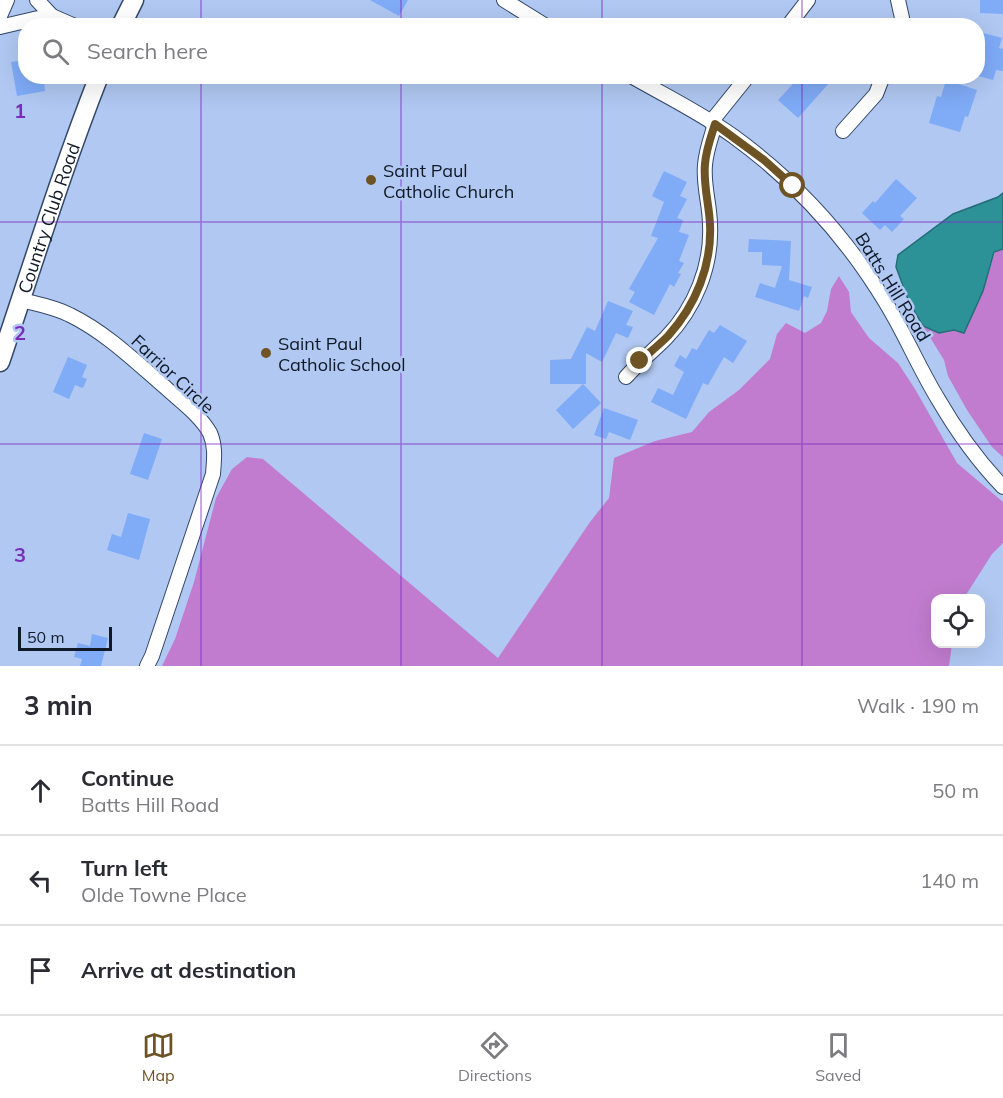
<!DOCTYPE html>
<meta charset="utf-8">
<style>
body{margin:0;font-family:Mulish,sans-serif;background:#f2f2f3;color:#2b2b33}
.controls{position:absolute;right:18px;bottom:18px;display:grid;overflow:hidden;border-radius:12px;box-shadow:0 6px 24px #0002}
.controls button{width:54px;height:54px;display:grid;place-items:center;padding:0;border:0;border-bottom:2px solid #e1e1e2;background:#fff;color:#2b2b33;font:30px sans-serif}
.scale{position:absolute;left:18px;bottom:15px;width:94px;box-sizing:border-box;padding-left:6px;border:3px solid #101927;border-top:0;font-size:16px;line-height:21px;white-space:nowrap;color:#101927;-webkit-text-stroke:4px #b0c8f2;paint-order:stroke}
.stop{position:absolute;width:18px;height:18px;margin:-14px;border:4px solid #6e5425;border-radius:50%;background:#fff}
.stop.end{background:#6e5425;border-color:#fff;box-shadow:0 2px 6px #0008}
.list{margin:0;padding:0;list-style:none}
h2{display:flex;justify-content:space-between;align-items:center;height:78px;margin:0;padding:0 24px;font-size:26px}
h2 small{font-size:20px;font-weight:400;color:#7c7c81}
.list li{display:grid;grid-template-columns:39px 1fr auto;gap:18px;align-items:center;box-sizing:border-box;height:90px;padding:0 24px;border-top:2px solid #e1e1e2}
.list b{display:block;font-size:22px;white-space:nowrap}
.list p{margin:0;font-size:20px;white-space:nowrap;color:#7c7c81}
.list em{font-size:20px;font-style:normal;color:#7c7c81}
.icon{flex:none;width:33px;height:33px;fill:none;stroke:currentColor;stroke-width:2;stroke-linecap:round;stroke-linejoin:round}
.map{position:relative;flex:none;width:1003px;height:666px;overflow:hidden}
.search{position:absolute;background:#fff;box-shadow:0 6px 24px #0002;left:18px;right:18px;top:18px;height:66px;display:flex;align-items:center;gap:15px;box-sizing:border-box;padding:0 21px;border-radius:24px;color:#7c7c81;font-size:22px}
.sheet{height:348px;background:#fff}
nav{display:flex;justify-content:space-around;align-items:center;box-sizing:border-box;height:84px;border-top:2px solid #e1e1e2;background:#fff;font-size:16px;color:#7c7c81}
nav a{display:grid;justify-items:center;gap:3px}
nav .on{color:#6e5425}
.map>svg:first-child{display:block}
.green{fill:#c17ccf}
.water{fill:#2d9298;stroke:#246e76;stroke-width:1.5}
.building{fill:#7fabf7}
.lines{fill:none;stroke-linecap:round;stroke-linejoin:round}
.minor-casing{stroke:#324769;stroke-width:16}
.tertiary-casing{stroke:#324769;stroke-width:21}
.minor{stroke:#fff;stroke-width:14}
.tertiary{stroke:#fff;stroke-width:18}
.route{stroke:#6e5425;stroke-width:8}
.grid{fill:none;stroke:#7b2cbf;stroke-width:1.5;stroke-opacity:0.55}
.poi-dot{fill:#6e5425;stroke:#b0c8f2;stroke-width:2}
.labels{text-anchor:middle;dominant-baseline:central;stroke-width:5;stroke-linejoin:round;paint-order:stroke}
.poi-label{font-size:18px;fill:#101927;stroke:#b0c8f2;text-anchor:start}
.street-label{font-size:18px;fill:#101927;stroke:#b0c8f2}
.grid-label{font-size:20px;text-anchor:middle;font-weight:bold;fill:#7b2cbf;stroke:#b0c8f2;stroke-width:5;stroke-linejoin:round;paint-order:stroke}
</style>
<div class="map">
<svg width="1003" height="666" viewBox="0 0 1003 666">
<rect width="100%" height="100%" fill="#b0c8f2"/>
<g class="green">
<path d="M1003 249V457L992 447 967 410 948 376 944 360 923 326 939 333 954 330 983 291 995 252Z"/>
<path d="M839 276 849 292 851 312 869 338 898 363 915 389 957 463 1003 502V543L992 554 964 598H936V644H952L949 666H162L175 639 194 582 216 498 232 469 247 457 263 459 498 658 590 522 609 498 614 458 655 441 692 432 709 412 739 390 770 359 777 334 786 323 805 333 821 323 827 311 831 289Z"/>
</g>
<path class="water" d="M1003 193V249L994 252 983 291 964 333 954 330 939 333 923 326 909 302 896 267 898 255 953 214 998 197Z"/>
<g class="building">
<path d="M370 0H408L399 16Z"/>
<path d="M980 0H1003V14L980 13Z"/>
<path d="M980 32 1002 38 999 48 1003 49V71L996 70 993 80 978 76V41Z"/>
<path d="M26 60V76H39V81L44 80 45 91 17 96 11 62Z"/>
<path d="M798 76H824L830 82 798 118 778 100 794 83 793 81Z"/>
<path d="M946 80 977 90 968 117 965 116 960 132 929 123 937 96 941 97Z"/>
<path d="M664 171 687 182 680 196 687 199 677 218 683 220 679 232 689 235 679 261 684 263 678 273 681 274 674 287 670 284 654 315 629 302 635 292 629 289 658 238 651 236 664 202 652 196Z"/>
<path d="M896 179 917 198 900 216 904 219 892 232 885 225 880 230 862 213 873 201 875 203Z"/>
<path d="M749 239 791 241 789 280 812 287 808 298 804 296 799 311 755 297 760 283 775 288 782 266 762 265V252H748Z"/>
<path d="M608 301 633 311 626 325 633 327 628 338 616 333 602 362 586 353V384H550V360L571 359 587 327 595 331Z"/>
<path d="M720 325 747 341 733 363 724 357 708 385 703 383 686 419 651 402 658 388 673 395 684 372 674 366 680 355 686 359 692 348 697 350 709 330 714 333Z"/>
<path d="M68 357 87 365 82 377 87 379 83 388 75 385 69 399 53 392Z"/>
<path d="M583 384 601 403 573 429 556 410Z"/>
<path d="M604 408 638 420 630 440 609 432 606 439 594 435Z"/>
<path d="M144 433 162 439 148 480 130 474Z"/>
<path d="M128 513 150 519 139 560 107 550 112 534 121 537Z"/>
<path d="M92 634 108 638 101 666H80L82 659 74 657 78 643 90 646Z"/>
</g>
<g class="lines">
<g class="minor-casing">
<g id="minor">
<path d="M37 0 52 16"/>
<path d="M504 0 546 26"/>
<path d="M898 0 902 18 900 26"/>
<path d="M0 16 7 0"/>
<path d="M788 26 808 0"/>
<path d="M0 27 34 19 52 16 75 26"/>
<path d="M631 76C666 96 701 113 733 136 795 181 847 238 886 303 905 334 919 368 938 399 956 430 978 461 1003 487"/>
<path d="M711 122 748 76"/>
<path d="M843 131 876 94 883 76"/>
<path d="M21 300C37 304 55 307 70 315 105 332 135 361 165 387 180 401 200 415 210 433 216 447 214 460 213 474L152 656 147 666"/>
<path d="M626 377C638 363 653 351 666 338 695 308 712 266 710 225 710 205 703 185 705 165 706 151 711 138 715 124"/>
</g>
</g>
<g class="tertiary-casing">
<g id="tertiary">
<path d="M121 26 134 0"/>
<path id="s1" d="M0 362C32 267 62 170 99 76"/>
</g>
</g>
<use href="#minor" class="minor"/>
<use href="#tertiary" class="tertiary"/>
</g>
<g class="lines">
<path class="route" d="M640 361C649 353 659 345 668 336 696 305 712 265 710 224 709 204 703 184 705 164 706 150 711 137 715 124L764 160 793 186"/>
</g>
<path class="grid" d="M201 0V26M401 0V26M602 0V26M802 0V26M201 76V666M401 76V666M602 76V666M802 76V666M0 222H1003M0 444H1003"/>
<g class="poi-dot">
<circle cx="371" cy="180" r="6"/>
<circle cx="266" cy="353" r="6"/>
</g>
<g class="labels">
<g class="poi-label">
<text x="383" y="170">Saint Paul<tspan x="383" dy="21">Catholic Church</tspan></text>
<text x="278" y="343">Saint Paul<tspan x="278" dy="21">Catholic School</tspan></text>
</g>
<g class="street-label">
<text stroke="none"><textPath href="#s1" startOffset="152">Country Club Road</textPath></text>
<text transform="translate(893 287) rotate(58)">Batts Hill Road</text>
<text transform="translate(173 374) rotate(43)">Farrior Circle</text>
</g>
</g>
<g class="grid-label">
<text x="20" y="118">1</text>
<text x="20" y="340">2</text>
<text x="20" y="562">3</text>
</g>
</svg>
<div class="controls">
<button><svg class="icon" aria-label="locate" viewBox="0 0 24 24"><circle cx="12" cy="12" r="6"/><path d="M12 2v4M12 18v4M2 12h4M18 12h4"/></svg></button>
</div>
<div class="scale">50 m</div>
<div class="stop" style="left:793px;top:186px"></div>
<div class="stop end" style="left:640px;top:361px"></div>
<div class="search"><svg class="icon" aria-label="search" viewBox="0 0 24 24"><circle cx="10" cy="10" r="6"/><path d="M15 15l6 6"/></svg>Search here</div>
</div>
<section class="sheet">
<h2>3 min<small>Walk · 190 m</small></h2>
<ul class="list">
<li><svg class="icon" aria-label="ahead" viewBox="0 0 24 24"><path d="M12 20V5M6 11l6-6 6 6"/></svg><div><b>Continue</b><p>Batts Hill Road</p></div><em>50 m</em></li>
<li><svg class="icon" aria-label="left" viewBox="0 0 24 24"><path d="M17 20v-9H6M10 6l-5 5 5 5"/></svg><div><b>Turn left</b><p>Olde Towne Place</p></div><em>140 m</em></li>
<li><svg class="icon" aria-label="arrive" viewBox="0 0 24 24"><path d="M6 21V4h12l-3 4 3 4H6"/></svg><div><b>Arrive at destination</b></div></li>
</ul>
</section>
<nav>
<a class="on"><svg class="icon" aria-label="map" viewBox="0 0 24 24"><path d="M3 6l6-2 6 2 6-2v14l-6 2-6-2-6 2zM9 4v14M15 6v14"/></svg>Map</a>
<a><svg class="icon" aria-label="directions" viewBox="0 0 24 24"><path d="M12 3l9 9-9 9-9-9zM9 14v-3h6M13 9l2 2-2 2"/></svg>Directions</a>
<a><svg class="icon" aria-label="saved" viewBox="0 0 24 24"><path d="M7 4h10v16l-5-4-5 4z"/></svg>Saved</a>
</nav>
